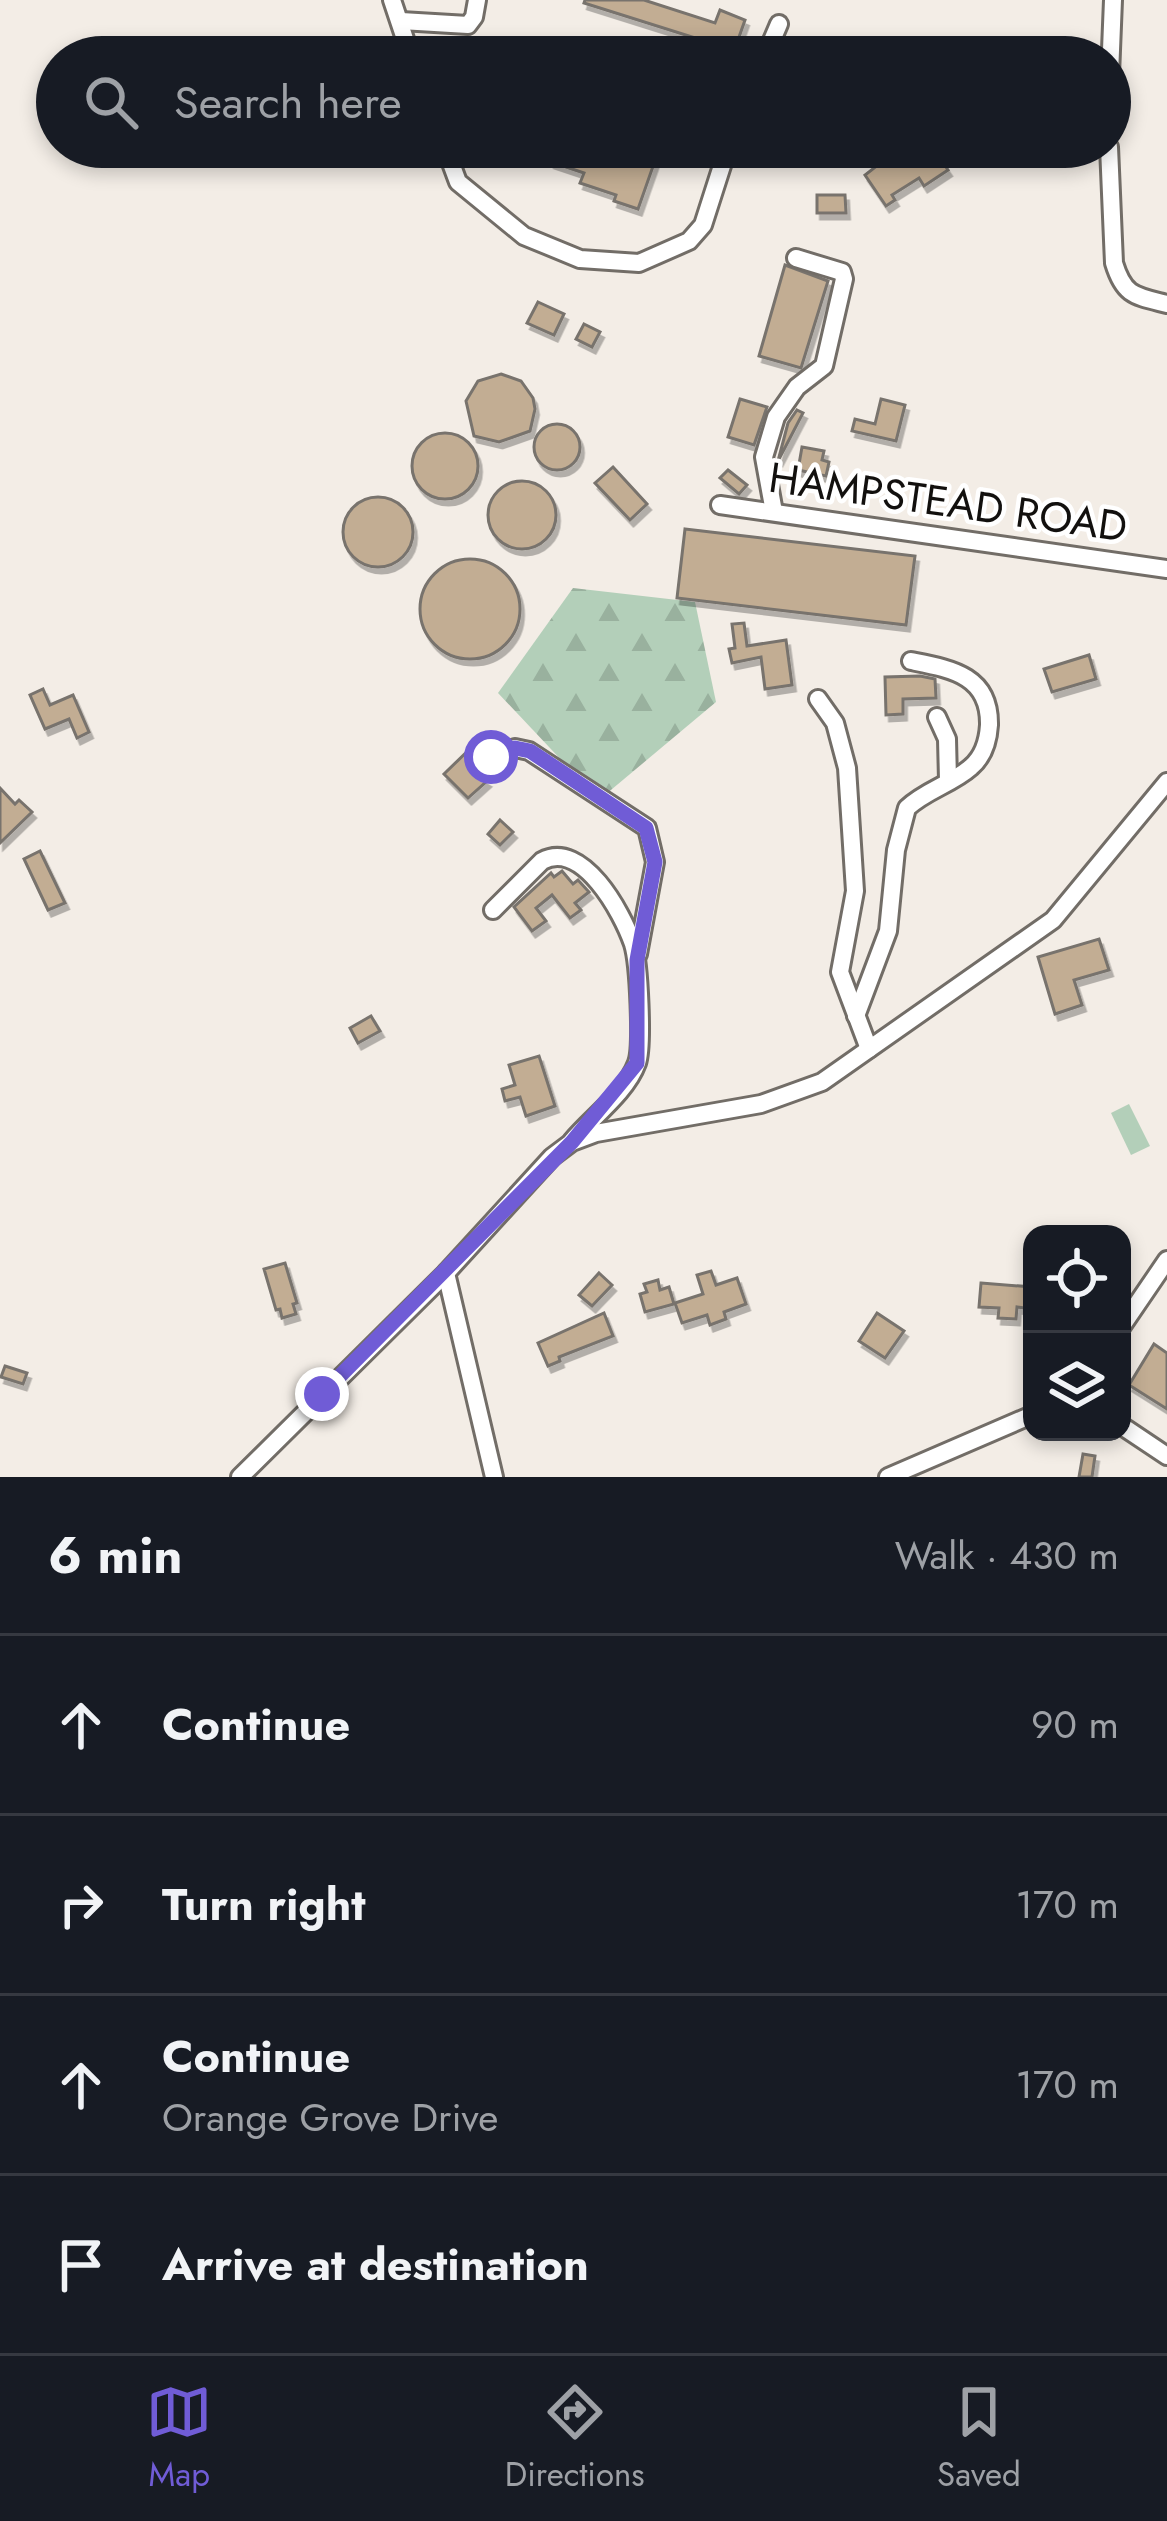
<!DOCTYPE html>
<meta charset="utf-8">
<style>
body{margin:0;font-family:Jost,sans-serif;background:#20242c;color:#f1f3f6}
.controls{position:absolute;right:36px;bottom:36px;display:grid;overflow:hidden;border-radius:24px;box-shadow:0 6px 18px #0003}
.controls button{width:108px;height:108px;display:grid;place-items:center;padding:0;border:0;border-bottom:3px solid #363941;background:#171b24;color:#f1f3f6;font:60px sans-serif}
.stop{position:absolute;width:36px;height:36px;margin:-27px;border:9px solid #705cd6;border-radius:50%;background:#fff}
.stop.end{background:#705cd6;border-color:#fff;box-shadow:0 3px 12px #0008}
.list{margin:0;padding:0;list-style:none}
h2{display:flex;justify-content:space-between;align-items:center;height:156px;margin:0;padding:0 48px;font-size:51px}
h2 small{font-size:39px;font-weight:400;color:#9ea1a6}
.list li{display:grid;grid-template-columns:78px 1fr auto;gap:36px;align-items:center;box-sizing:border-box;height:180px;padding:0 48px;border-top:3px solid #363941}
.list b{display:block;font-size:45px;white-space:nowrap}
.list p{margin:0;font-size:39px;white-space:nowrap;color:#9ea1a6}
.list em{font-size:39px;font-style:normal;color:#9ea1a6}
.icon{flex:none;width:66px;height:66px;fill:none;stroke:currentColor;stroke-width:2;stroke-linecap:round;stroke-linejoin:round}
.map{position:relative;flex:none;width:1167px;height:1477px;overflow:hidden}
.search{position:absolute;background:#171b24;box-shadow:0 6px 18px #0003;left:36px;right:36px;top:36px;height:132px;display:flex;align-items:center;gap:30px;box-sizing:border-box;padding:0 42px;border-radius:66px;color:#9ea1a6;font-size:45px}
.sheet{height:876px;background:#171b24}
nav{display:flex;justify-content:space-around;align-items:center;box-sizing:border-box;height:168px;border-top:3px solid #363941;background:#171b24;font-size:33px;color:#9ea1a6}
nav a{display:grid;justify-items:center;gap:6px}
nav .on{color:#705cd6}
.map>svg:first-child{display:block}
.grass{fill:#b3cfb9}
.forest{fill:url(#forest-firs)}
.building{fill:#c2ad93;stroke:#78736d;stroke-width:3;filter:url(#shadow)}
.lines{fill:none;stroke-linecap:round;stroke-linejoin:round}
.minor-casing{stroke:#726d67;stroke-width:22}
.minor{stroke:#fff;stroke-width:16}
.route{stroke:#705cd6;stroke-width:15}
.labels{text-anchor:middle;dominant-baseline:central;stroke-width:9;stroke-linejoin:round;paint-order:stroke}
.street-label{font-size:42px;fill:#12100e;stroke:#fff}
</style>
<div class="map">
<svg width="1167" height="1477" viewBox="0 0 1167 1477">
<defs>
<pattern id="forest-firs" width="22" height="20" patternUnits="userSpaceOnUse" patternTransform="scale(3)"><rect width="22" height="20" fill="#b3cfb9"/><path d="M5 1l3.5 6h-7zM16 11l3.5 6h-7z" fill="#99b19e"/></pattern>
<filter id="shadow"><feDropShadow dx="3.5" dy="6" stdDeviation="0" flood-color="#0004"/></filter>
</defs>
<rect width="100%" height="100%" fill="#f3ede6"/>
<path class="grass" d="M1129 1104 1150 1146 1131 1155 1111 1113Z"/>
<path class="forest" d="M573 588 695 602 716 702 599 800 498 693Z"/>
<g class="building">
<path d="M585 0H644L715 23 720 10 745 20 732 57H722L705 51 708 42 584 3Z"/>
<path d="M517 44 553 53 552 57H513Z"/>
<path d="M556 147H636L657 155 638 209 614 201 616 195 580 183 584 173 551 162Z"/>
<path d="M901 147H954L939 157 948 170 924 186 919 178 892 195 895 200 886 206 865 175Z"/>
<path d="M817 195H845L846 213H817Z"/>
<path d="M785 265 828 281 801 368 759 356Z"/>
<path d="M538 302 564 314 554 335 527 323Z"/>
<path d="M584 324 600 332 592 347 576 339Z"/>
<path d="M501 374 521 381 533 398 535 409 530 431 499 442 474 436 466 401 478 381Z"/>
<path d="M740 399 767 407 754 445 728 437Z"/>
<path d="M881 399 905 405 896 441 852 431 855 419 875 424Z"/>
<path d="M797 410 803 413 778 461 788 423Z"/>
<circle cx="557" cy="447" r="23"/>
<circle cx="445" cy="466" r="33"/>
<path d="M802 447 824 451 822 460 829 462 826 476 798 470Z"/>
<path d="M613 467 647 504 630 520 595 483Z"/>
<path d="M728 470 747 485 739 494 720 478Z"/>
<circle cx="522" cy="515" r="34"/>
<circle cx="378" cy="532" r="35"/>
<path d="M685 529 915 556 906 625 677 598Z"/>
<circle cx="470" cy="609" r="50"/>
<path d="M744 623 747 646 786 640 792 685 765 689 761 657 732 663 729 649 735 648 732 624Z"/>
<path d="M1089 655 1096 679 1052 692 1044 669Z"/>
<path d="M920 676 935 679 936 698 903 699V714L886 715 885 677Z"/>
<path d="M43 689 50 705 73 695 89 732 77 738 69 719 45 729 30 695Z"/>
<path d="M480 739 486 745 479 754 481 765 473 773 487 781 468 798 444 774Z"/>
<path d="M0 788 15 804 19 800 32 812 0 843Z"/>
<path d="M500 820 513 832 500 845 488 834Z"/>
<path d="M40 851 65 903 48 910 24 859Z"/>
<path d="M562 871 573 884 578 880 589 892 575 903 581 910 570 918 552 895 536 908 546 921 532 931 514 907 551 873 554 877Z"/>
<path d="M1099 939 1109 970 1074 980 1082 1005 1055 1014 1038 957Z"/>
<path d="M371 1016 380 1031 358 1043 350 1028Z"/>
<path d="M539 1056 555 1106 526 1116 520 1097 505 1101 502 1089 515 1085 509 1065Z"/>
<path d="M285 1263 297 1303 293 1304 296 1314 282 1318 280 1309 276 1310 264 1269Z"/>
<path d="M711 1271 716 1285 737 1278 746 1304 724 1312 726 1319 710 1325 707 1315 682 1323 675 1303 703 1294 697 1275Z"/>
<path d="M599 1273 612 1285 592 1306 579 1295Z"/>
<path d="M658 1280 660 1290 669 1287 674 1304 645 1312 640 1294 647 1292 644 1284Z"/>
<path d="M981 1283 1032 1287V1309L1017 1307 1016 1319 998 1318 999 1308 979 1307Z"/>
<path d="M604 1313 613 1336 559 1357 560 1361 548 1366 538 1343Z"/>
<path d="M877 1313 904 1331 885 1358 859 1341Z"/>
<path d="M1154 1344 1167 1353V1409L1129 1385Z"/>
<path d="M5 1366 27 1373 23 1384 1 1377Z"/>
<path d="M1083 1454 1095 1456 1092 1477H1079Z"/>
</g>
<g class="lines">
<g class="minor-casing">
<g id="minor">
<path d="M392 0 411 57"/>
<path d="M401 21 468 25 474 17 477 0"/>
<path d="M765 57 779 24"/>
<path d="M1110 75 1113 0"/>
<path d="M445 147 458 182 524 236 580 259 639 263 689 241 703 225 728 147"/>
<path d="M1109 147 1114 263C1124 296 1135 296 1167 304"/>
<path d="M720 505 1167 569"/>
<path d="M774 512 764 457 776 417 797 387 824 366 844 279 842 272 796 258"/>
<path d="M818 699 835 723 847 768 855 891 840 972 869 1049"/>
<path d="M937 717 947 739 948 780"/>
<path d="M491 757 515 748 529 751 647 828 655 862 638 954"/>
<path d="M493 910 542 861C582 839 622 912 633 944 639 963 643 1046 637 1063 626 1093 591 1118 572 1141"/>
<path d="M856 1016 888 931 896 850 907 808C926 790 952 784 971 767 984 756 988 741 989 725 990 675 951 669 911 661"/>
<path d="M446 1273 494 1477"/>
<path d="M1122 1326 1167 1260"/>
<path d="M1122 1426 1167 1456"/>
<path d="M240 1477 446 1273 552 1157 572 1142 596 1133 761 1104 822 1082 1053 920 1167 782"/>
<path d="M888 1477 1032 1415"/>
</g>
</g>
<use href="#minor" class="minor"/>
</g>
<g class="lines">
<path class="route" d="M322 1394 572 1142 637 1063V960L655 862 646 828 530 751 515 748 491 757"/>
</g>
<g class="labels">
<g class="street-label">
<text transform="translate(948 502) rotate(8)">HAMPSTEAD ROAD</text>
</g>
</g>
</svg>
<div class="controls">
<button><svg class="icon" aria-label="locate" viewBox="0 0 24 24"><circle cx="12" cy="12" r="6"/><path d="M12 2v4M12 18v4M2 12h4M18 12h4"/></svg></button>
<button><svg class="icon" aria-label="layers" viewBox="0 0 24 24"><path d="M12 4l9 5-9 5-9-5zM3 14l9 5 9-5"/></svg></button>
</div>
<div class="stop" style="left:491px;top:757px"></div>
<div class="stop end" style="left:322px;top:1394px"></div>
<div class="search"><svg class="icon" aria-label="search" viewBox="0 0 24 24"><circle cx="10" cy="10" r="6"/><path d="M15 15l6 6"/></svg>Search here</div>
</div>
<section class="sheet">
<h2>6 min<small>Walk · 430 m</small></h2>
<ul class="list">
<li><svg class="icon" aria-label="ahead" viewBox="0 0 24 24"><path d="M12 20V5M6 11l6-6 6 6"/></svg><div><b>Continue</b></div><em>90 m</em></li>
<li><svg class="icon" aria-label="right" viewBox="0 0 24 24"><path d="M7 20v-9h11M14 6l5 5-5 5"/></svg><div><b>Turn right</b></div><em>170 m</em></li>
<li><svg class="icon" aria-label="ahead" viewBox="0 0 24 24"><path d="M12 20V5M6 11l6-6 6 6"/></svg><div><b>Continue</b><p>Orange Grove Drive</p></div><em>170 m</em></li>
<li><svg class="icon" aria-label="arrive" viewBox="0 0 24 24"><path d="M6 21V4h12l-3 4 3 4H6"/></svg><div><b>Arrive at destination</b></div></li>
</ul>
</section>
<nav>
<a class="on"><svg class="icon" aria-label="map" viewBox="0 0 24 24"><path d="M3 6l6-2 6 2 6-2v14l-6 2-6-2-6 2zM9 4v14M15 6v14"/></svg>Map</a>
<a><svg class="icon" aria-label="directions" viewBox="0 0 24 24"><path d="M12 3l9 9-9 9-9-9zM9 14v-3h6M13 9l2 2-2 2"/></svg>Directions</a>
<a><svg class="icon" aria-label="saved" viewBox="0 0 24 24"><path d="M7 4h10v16l-5-4-5 4z"/></svg>Saved</a>
</nav>
